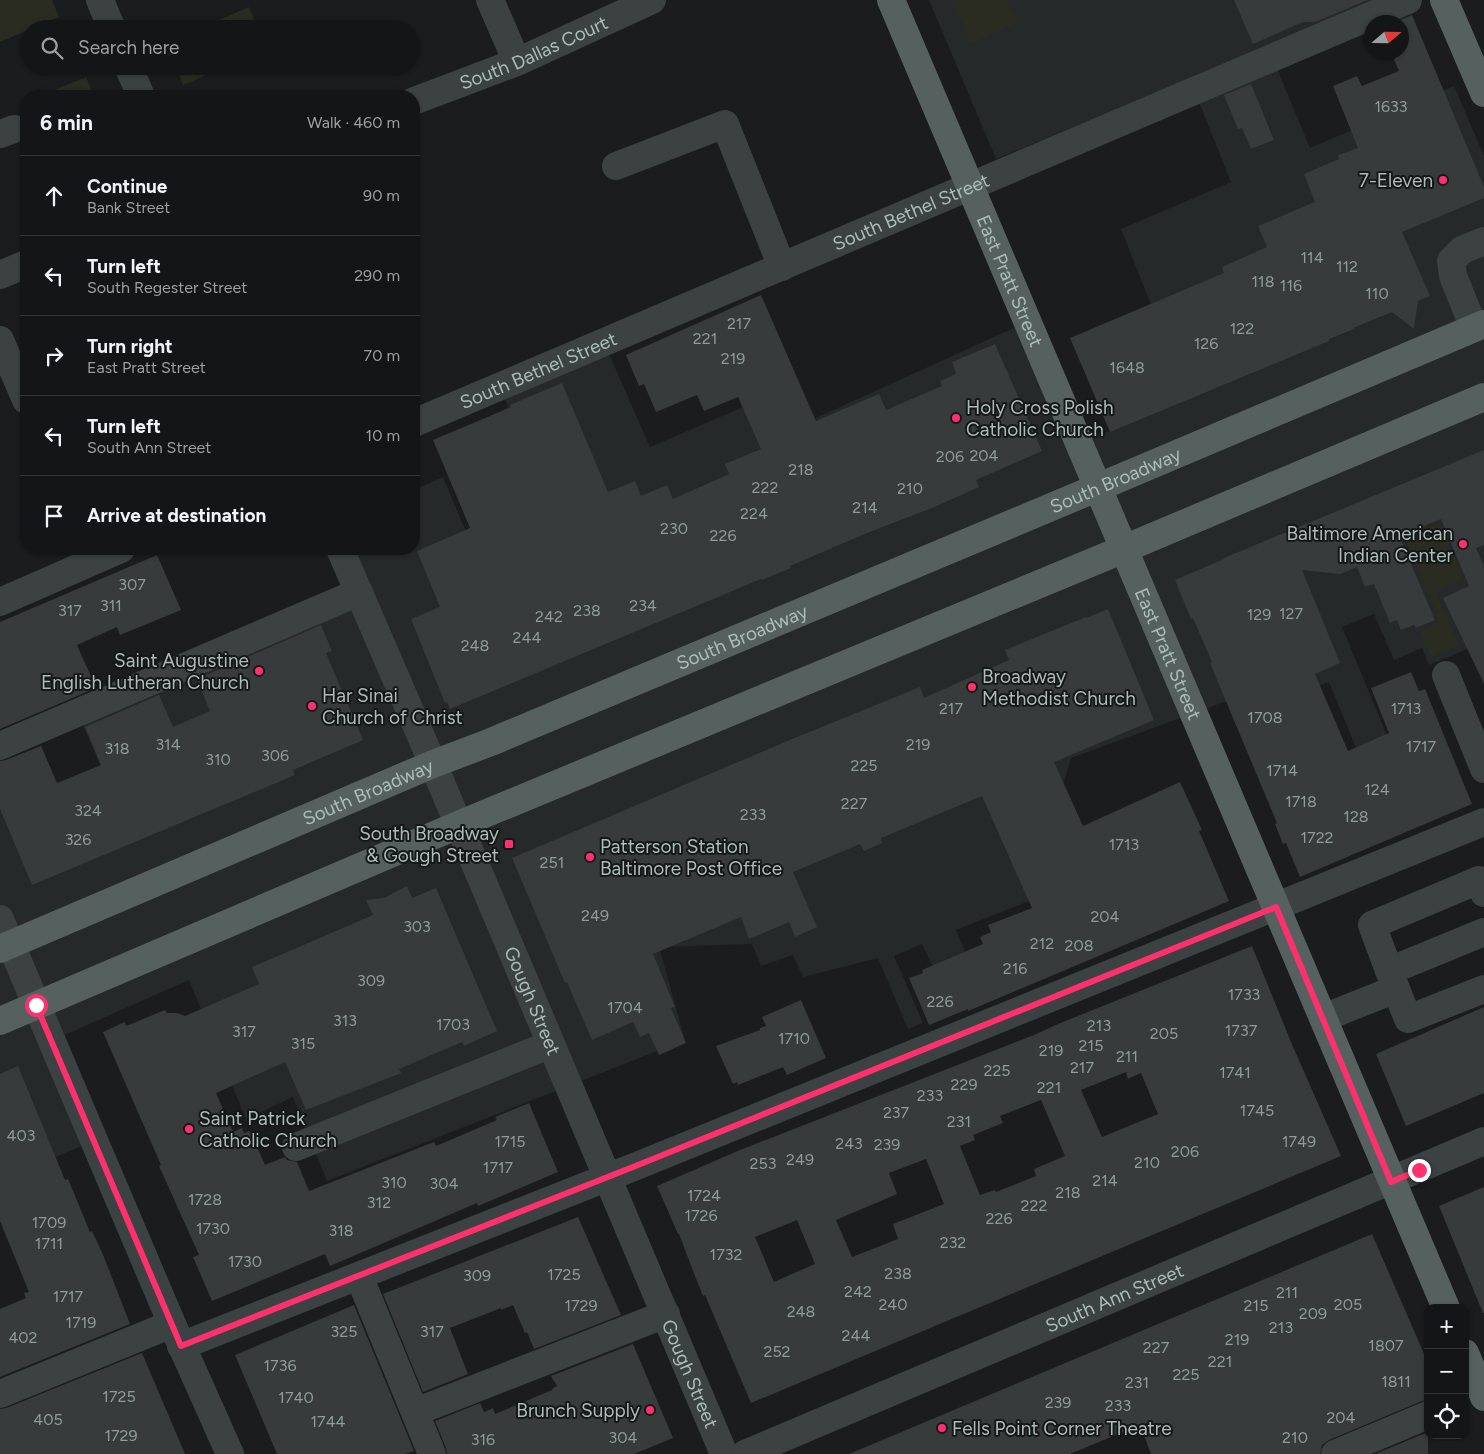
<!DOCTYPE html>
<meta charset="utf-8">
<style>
body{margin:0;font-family:Figtree,sans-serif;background:#212223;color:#f1f3f6}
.controls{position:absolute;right:15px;bottom:15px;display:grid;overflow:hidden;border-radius:10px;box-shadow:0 1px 4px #0004}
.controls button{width:45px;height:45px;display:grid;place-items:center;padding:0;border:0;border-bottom:1px solid #333435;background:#141516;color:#f1f3f6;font:25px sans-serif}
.compass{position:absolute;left:1364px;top:15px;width:45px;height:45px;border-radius:50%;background:#141516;box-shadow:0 1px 4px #0004;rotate:70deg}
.stop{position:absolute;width:15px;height:15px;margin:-11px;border:4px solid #fe306e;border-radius:50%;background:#fff}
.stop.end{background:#fe306e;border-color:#fff;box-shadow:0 1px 5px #0008}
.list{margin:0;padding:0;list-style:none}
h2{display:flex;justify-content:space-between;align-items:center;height:65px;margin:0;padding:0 20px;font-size:21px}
h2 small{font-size:16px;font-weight:400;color:#9d9fa1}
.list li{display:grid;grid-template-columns:32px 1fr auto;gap:15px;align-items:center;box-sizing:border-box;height:80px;padding:0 20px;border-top:1px solid #333435}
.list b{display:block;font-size:19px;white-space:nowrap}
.list p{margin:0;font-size:16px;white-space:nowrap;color:#9d9fa1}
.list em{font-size:16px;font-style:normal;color:#9d9fa1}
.icon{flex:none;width:28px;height:28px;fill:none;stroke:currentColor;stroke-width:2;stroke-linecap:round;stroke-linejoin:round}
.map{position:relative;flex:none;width:1484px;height:1454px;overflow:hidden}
.search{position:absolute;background:#141516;box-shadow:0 1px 4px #0004;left:20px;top:20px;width:400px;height:55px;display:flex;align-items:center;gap:12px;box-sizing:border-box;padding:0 18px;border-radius:28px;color:#9d9fa1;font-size:19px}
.panel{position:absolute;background:#141516;box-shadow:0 1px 4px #0004;left:20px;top:90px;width:400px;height:465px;border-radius:20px}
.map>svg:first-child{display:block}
.built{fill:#26292a}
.green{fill:#2a2b21}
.building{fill:#373b3c;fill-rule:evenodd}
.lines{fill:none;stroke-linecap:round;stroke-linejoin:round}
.minor{stroke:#3b4241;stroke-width:28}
.major{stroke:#56615f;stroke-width:28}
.route{stroke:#fe306e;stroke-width:6}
.poi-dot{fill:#fe306e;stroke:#151718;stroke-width:2}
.labels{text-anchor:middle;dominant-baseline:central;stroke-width:4;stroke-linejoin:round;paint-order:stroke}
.number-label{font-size:16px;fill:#8f9c99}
.street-label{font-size:19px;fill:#acbdb8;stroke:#151718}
.poi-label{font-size:19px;fill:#acbdb8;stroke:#151718;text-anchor:start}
</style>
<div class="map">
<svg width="1484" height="1454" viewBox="0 0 1484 1454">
<rect width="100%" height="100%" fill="#1a1c1d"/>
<g class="built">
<path d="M929 0H1380L996 159Z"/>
<path d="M1273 59 1310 148 1454 86 1484 156V642L1429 665 1422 648 1394 660 1374 614 1342 627 1396 757 1365 770 1329 682 1305 691 1298 675 1071 758 1059 797 1087 878 956 930 984 998 954 1010 922 944 894 956 923 1023 908 1029 878 958 803 977 793 955 761 966 752 944 659 947 685 1040 327 1181 293 1097 246 1119 189 980 58 1038 100 1138 0 1181V811L101 767 77 711 352 595 332 549H414V490L443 477 480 565 562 529 501 390 605 345 650 447 743 407 826 443 816 418 1027 322 1081 443 1188 398 1121 229 1231 182 1195 92Z"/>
</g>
<g class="green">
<path d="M0 0H52L59 17 0 42Z"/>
<path d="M952 0H1007L1017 23 971 44Z"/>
<path d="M249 7 258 29H198Z"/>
<path d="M176 66H228L183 85Z"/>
<path d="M86 77 94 96H39Z"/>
<path d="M1409 483 1429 528 1440 523 1463 579 1440 589 1437 594 1459 646 1431 657 1420 631 1440 622 1403 534Z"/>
</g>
<g class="building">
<path d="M1234 0H1368L1315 22H1303L1253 44Z"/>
<path d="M1412 15 1484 187V198L1402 232 1430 296 1418 301 1414 329 1392 312 1353 328 1354 329 1329 339V341L1110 432 1070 338 1224 273 1222 267 1267 247 1258 226 1315 202 1304 174 1339 159 1338 155 1358 148 1333 86 1357 76 1362 86 1399 71 1391 52H1402V22H1395Z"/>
<path d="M1251 84 1274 140 1251 149 1242 128 1238 129 1224 95Z"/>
<path d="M761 295 816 421 879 394 886 410 942 386 940 381 956 374 952 362 995 344 1042 451 976 480 979 487 932 508 867 533 790 566 791 568 762 580 761 579 450 709 447 702 445 703 411 619 440 607 417 551 470 528 433 440 511 407 510 405 562 383 608 492 635 481 641 496 667 485 673 499 729 474 725 464 761 449 738 397 704 411 697 395 656 412 644 384 639 386 626 355Z"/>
<path d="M1484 450V545L1476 548 1484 566V684L1443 598 1469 586 1441 519 1399 536 1435 620 1416 628 1414 625 1401 630 1397 620 1390 623 1374 584 1365 587 1357 567 1340 574 1302 570 1340 663 1315 674 1348 751 1389 733 1371 688 1411 672 1419 691 1425 689 1472 804 1300 877 1286 843 1283 844 1275 824 1277 823 1210 663 1212 662 1193 618 1191 619 1175 580 1224 559V558Z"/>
<path d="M157 555 181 610 120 635 117 627 77 645 96 688 0 729V622Z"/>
<path d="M1108 609 1154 720 1054 762 1083 826 1180 782 1202 830 1199 831 1229 901 968 1011V1009L929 1025 909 978 923 973 922 970 983 944 980 937 991 932 988 925 1032 908 982 796 881 838 882 843 864 851 860 844 793 872 817 927 795 937 789 922 749 939 741 917 653 954 675 1007 671 1008 686 1043 659 1055 649 1033 640 1037 633 1022 592 1040 567 982 565 983 512 858 792 739 920 687 924 698 1009 660 1005 650 1086 617V618Z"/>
<path d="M321 625 332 651 326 653 363 740 293 770 295 775 32 885 0 809V761L6 760 41 746 57 783 101 765 85 727 159 695 173 727 210 711 197 679Z"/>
<path d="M407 886 412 898 436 888 497 1031 464 1046 462 1042 399 1069 401 1073 306 1110 285 1062 216 1093 233 1132 242 1128 244 1133 250 1131 265 1165 285 1157 287 1160 297 1162 309 1191 434 1142 436 1146 497 1120 495 1117 529 1103 558 1172 478 1206 477 1203 330 1266 325 1254 212 1301 193 1257 199 1255 159 1166 161 1165 103 1032 125 1022 126 1026 165 1010 167 1013H177L185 1016 259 984 252 967 373 915 366 900 384 898Z"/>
<path d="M1252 946 1291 1042 1341 1156 751 1403 705 1295 703 1296 695 1276 679 1234H678L657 1186 740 1150 1034 1035 1058 1024ZM1126 1072 1128 1079 1141 1073 1158 1114 1102 1137 1081 1090ZM1041 1100 1065 1156 1034 1169 1036 1176 996 1192 995 1190 980 1195 960 1146 975 1140 973 1135 1003 1123 1000 1116ZM926 1159 944 1204 893 1224 898 1239 852 1257 836 1220 897 1194 889 1173ZM797 1220 815 1264 774 1282 755 1237Z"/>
<path d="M801 1000 826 1058 787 1075 783 1067 738 1085 737 1082 733 1084 716 1046 760 1030V1028L766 1026 762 1017Z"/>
<path d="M1484 1007V1093L1406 1126 1376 1054Z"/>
<path d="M18 1066 65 1180 68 1179 90 1232 92 1231 104 1257 130 1324 0 1377V1309L26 1298 24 1293 29 1292 0 1221V1074Z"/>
<path d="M1484 1187V1313H1483L1439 1206Z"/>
<path d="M578 1217 621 1315 534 1349 527 1332 525 1333 513 1305 501 1310V1308L450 1328 468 1374 423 1392 383 1294Z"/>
<path d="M1372 1234 1428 1363V1400L1422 1401 1329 1440 1322 1445 1320 1454H1151L1140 1425 1070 1454H849Z"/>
<path d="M354 1305 414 1451 405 1454H277L235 1355Z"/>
<path d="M633 1344 673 1438 634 1454H447L446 1448 435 1421 480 1403 484 1412 493 1408 495 1414 552 1390V1389L557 1386 551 1376Z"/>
<path d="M142 1353 185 1454H0V1409L6 1408Z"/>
<path d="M1428 1432V1454H1375Z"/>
</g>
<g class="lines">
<g class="minor">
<path d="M100 0 112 29"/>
<path d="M490 0 517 62"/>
<path d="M128 66 141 96"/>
<path id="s1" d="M414 101 517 62 652 0"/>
<path d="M0 134 14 129"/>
<path d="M616 166 725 124 782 267"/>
<path d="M0 275 26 264"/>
<path d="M1474 328 1453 276 1451 261 1462 250 1484 241"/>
<path d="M0 340 26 400"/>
<path id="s2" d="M414 423 1408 0"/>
<path id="s3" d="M340 549 433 764 724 1454"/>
<path d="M0 602 121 549"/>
<path d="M1446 675 1484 769"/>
<path d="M0 746 359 592"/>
<path d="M0 919 172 1324 230 1454"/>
<path d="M1389 971 1484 932"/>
<path d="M1396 989 1408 1019 1484 989"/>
<path d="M1323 1018 1396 989 1372 925 1479 880 1484 893"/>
<path d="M296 1147 551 1044"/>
<path d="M359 1276 432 1454"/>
<path d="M181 1346 639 1165 1484 822"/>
<path d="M0 1394 172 1324"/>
<path d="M415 1412 666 1314"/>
<path id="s4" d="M745 1454 1484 1141"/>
<path d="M1335 1454 1428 1415"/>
</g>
<g class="major">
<path id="s5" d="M891 0 1446 1308"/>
<path d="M1444 0 1484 93"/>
<path id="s6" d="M0 949 433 764 491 742 1099 487 1484 324"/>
<path d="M0 1021 458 825 1124 549 1484 397"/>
<path d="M1465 1353 1484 1397"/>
</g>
</g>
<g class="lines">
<path class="route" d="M36 1005 181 1346 638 1165 1276 907 1391 1182 1419 1170"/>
</g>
<g class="poi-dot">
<circle cx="1443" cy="180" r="5"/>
<circle cx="956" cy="418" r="5"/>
<circle cx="1463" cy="544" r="5"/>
<circle cx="259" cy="671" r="5"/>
<circle cx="972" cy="687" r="5"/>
<circle cx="312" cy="706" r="5"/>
<rect x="504" y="839" width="10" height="10" rx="2.5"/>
<circle cx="590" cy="857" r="5"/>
<circle cx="189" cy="1129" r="5"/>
<circle cx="650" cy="1410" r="5"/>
<circle cx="942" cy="1428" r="5"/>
</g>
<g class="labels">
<g class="number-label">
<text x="1391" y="106">1633</text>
<text x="1312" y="257">114</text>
<text x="1347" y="266">112</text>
<text x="1263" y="281">118</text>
<text x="1291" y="285">116</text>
<text x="1377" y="293">110</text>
<text x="739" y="323">217</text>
<text x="1242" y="328">122</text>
<text x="705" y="338">221</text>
<text x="1206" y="343">126</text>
<text x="733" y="358">219</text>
<text x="1127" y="367">1648</text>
<text x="984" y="455">204</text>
<text x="950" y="456">206</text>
<text x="801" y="469">218</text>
<text x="765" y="487">222</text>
<text x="910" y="488">210</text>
<text x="865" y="507">214</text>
<text x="754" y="513">224</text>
<text x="674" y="528">230</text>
<text x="723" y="535">226</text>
<text x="132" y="584">307</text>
<text x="111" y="605">311</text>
<text x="643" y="605">234</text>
<text x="70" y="610">317</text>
<text x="587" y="610">238</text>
<text x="1291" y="613">127</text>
<text x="1259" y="614">129</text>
<text x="549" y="616">242</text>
<text x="527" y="637">244</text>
<text x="475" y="645">248</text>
<text x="951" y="708">217</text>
<text x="1406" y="708">1713</text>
<text x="1265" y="717">1708</text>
<text x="168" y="744">314</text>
<text x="918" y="744">219</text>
<text x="1421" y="746">1717</text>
<text x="117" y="748">318</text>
<text x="275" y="755">306</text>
<text x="218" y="759">310</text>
<text x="864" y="765">225</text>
<text x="1282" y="770">1714</text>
<text x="1377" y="789">124</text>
<text x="1301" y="801">1718</text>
<text x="854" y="803">227</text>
<text x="88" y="810">324</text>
<text x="753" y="814">233</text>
<text x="1356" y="816">128</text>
<text x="1317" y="837">1722</text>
<text x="78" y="839">326</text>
<text x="1124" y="844">1713</text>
<text x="552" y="862">251</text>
<text x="595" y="915">249</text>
<text x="1105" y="916">204</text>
<text x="417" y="926">303</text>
<text x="1042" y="943">212</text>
<text x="1079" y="945">208</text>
<text x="1015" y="968">216</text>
<text x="371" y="980">309</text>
<text x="1244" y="994">1733</text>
<text x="940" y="1001">226</text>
<text x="625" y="1007">1704</text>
<text x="345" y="1020">313</text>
<text x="453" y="1024">1703</text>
<text x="1099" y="1025">213</text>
<text x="1241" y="1030">1737</text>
<text x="244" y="1031">317</text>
<text x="1164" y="1033">205</text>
<text x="794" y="1038">1710</text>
<text x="303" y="1043">315</text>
<text x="1091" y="1045">215</text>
<text x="1051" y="1050">219</text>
<text x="1127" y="1056">211</text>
<text x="1082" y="1067">217</text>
<text x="997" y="1070">225</text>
<text x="1235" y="1072">1741</text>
<text x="964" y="1084">229</text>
<text x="1049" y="1087">221</text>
<text x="930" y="1095">233</text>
<text x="1257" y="1110">1745</text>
<text x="896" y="1112">237</text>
<text x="959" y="1121">231</text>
<text x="21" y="1135">403</text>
<text x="510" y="1141">1715</text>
<text x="1299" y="1141">1749</text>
<text x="849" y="1143">243</text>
<text x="887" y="1144">239</text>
<text x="1185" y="1151">206</text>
<text x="800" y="1159">249</text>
<text x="1147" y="1162">210</text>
<text x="763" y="1163">253</text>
<text x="498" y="1167">1717</text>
<text x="1105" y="1180">214</text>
<text x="394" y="1182">310</text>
<text x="444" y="1183">304</text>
<text x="1068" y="1192">218</text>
<text x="704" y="1195">1724</text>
<text x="205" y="1199">1728</text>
<text x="379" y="1202">312</text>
<text x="1034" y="1205">222</text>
<text x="701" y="1215">1726</text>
<text x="999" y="1218">226</text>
<text x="49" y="1222">1709</text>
<text x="213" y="1228">1730</text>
<text x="341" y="1230">318</text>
<text x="953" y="1242">232</text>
<text x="49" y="1243">1711</text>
<text x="726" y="1254">1732</text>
<text x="245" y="1261">1730</text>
<text x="898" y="1273">238</text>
<text x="564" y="1274">1725</text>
<text x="477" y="1275">309</text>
<text x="858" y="1291">242</text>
<text x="1287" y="1292">211</text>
<text x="68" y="1296">1717</text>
<text x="893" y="1304">240</text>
<text x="1348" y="1304">205</text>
<text x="581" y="1305">1729</text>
<text x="1256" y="1305">215</text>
<text x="801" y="1311">248</text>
<text x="1313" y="1313">209</text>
<text x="81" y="1322">1719</text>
<text x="1281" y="1327">213</text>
<text x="344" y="1331">325</text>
<text x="432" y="1331">317</text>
<text x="856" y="1335">244</text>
<text x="23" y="1337">402</text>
<text x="1237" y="1339">219</text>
<text x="1386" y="1345">1807</text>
<text x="1156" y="1347">227</text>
<text x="777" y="1351">252</text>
<text x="1220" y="1361">221</text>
<text x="280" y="1365">1736</text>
<text x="1186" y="1374">225</text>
<text x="1396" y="1381">1811</text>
<text x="1137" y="1382">231</text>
<text x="119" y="1396">1725</text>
<text x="296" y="1397">1740</text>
<text x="1058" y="1402">239</text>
<text x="1118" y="1405">233</text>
<text x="1341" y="1417">204</text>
<text x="48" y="1419">405</text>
<text x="328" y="1421">1744</text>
<text x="121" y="1435">1729</text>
<text x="623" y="1437">304</text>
<text x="1295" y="1437">210</text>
<text x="483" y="1439">316</text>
</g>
<g class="street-label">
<text stroke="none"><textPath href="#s1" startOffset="129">South Dallas Court</textPath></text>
<text stroke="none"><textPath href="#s2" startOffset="540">South Bethel Street</textPath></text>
<text stroke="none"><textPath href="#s5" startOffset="305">East Pratt Street</textPath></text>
<text stroke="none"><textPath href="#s2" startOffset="135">South Bethel Street</textPath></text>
<text stroke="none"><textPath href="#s6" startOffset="1210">South Broadway</textPath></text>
<text stroke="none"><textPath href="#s6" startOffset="805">South Broadway</textPath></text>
<text stroke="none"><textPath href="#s5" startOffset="710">East Pratt Street</textPath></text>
<text stroke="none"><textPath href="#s6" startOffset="400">South Broadway</textPath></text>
<text stroke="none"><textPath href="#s3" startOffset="491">Gough Street</textPath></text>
<text stroke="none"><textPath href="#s4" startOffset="401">South Ann Street</textPath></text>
<text stroke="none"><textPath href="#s3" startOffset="896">Gough Street</textPath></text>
</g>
<g class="poi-label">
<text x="1433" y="180" text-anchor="end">7-Eleven</text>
<text x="966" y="407">Holy Cross Polish<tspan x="966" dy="22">Catholic Church</tspan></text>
<text x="1453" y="533" text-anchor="end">Baltimore American<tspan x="1453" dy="22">Indian Center</tspan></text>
<text x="249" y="660" text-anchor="end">Saint Augustine<tspan x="249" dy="22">English Lutheran Church</tspan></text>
<text x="982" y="676">Broadway<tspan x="982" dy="22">Methodist Church</tspan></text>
<text x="322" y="695">Har Sinai<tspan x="322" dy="22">Church of Christ</tspan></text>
<text x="499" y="833" text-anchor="end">South Broadway<tspan x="499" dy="22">&amp; Gough Street</tspan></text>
<text x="600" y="846">Patterson Station<tspan x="600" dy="22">Baltimore Post Office</tspan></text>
<text x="199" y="1118">Saint Patrick<tspan x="199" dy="22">Catholic Church</tspan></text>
<text x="640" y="1410" text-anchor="end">Brunch Supply</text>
<text x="952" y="1428">Fells Point Corner Theatre</text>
</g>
</g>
</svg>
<div class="controls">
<button>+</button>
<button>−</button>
<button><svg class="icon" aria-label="locate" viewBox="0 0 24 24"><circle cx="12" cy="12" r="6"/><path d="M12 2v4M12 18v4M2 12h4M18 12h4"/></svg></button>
</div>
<svg class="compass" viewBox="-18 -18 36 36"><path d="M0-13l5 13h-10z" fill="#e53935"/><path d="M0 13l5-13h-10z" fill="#9d9fa1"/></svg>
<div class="stop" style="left:36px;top:1005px"></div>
<div class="stop end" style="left:1419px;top:1170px"></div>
<div class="search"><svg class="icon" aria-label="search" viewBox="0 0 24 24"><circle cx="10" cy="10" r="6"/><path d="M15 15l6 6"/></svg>Search here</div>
<section class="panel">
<h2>6 min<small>Walk · 460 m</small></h2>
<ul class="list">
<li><svg class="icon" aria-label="ahead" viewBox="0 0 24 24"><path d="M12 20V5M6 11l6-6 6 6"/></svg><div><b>Continue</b><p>Bank Street</p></div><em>90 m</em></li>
<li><svg class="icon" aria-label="left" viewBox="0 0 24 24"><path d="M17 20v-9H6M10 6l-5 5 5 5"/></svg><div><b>Turn left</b><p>South Regester Street</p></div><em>290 m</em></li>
<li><svg class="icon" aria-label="right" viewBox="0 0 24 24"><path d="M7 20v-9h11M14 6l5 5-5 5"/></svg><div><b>Turn right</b><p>East Pratt Street</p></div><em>70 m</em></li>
<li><svg class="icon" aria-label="left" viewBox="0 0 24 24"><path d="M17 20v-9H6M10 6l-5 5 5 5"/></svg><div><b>Turn left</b><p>South Ann Street</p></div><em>10 m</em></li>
<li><svg class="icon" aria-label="arrive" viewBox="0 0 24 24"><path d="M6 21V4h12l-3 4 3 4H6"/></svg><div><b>Arrive at destination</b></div></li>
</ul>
</section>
</div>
